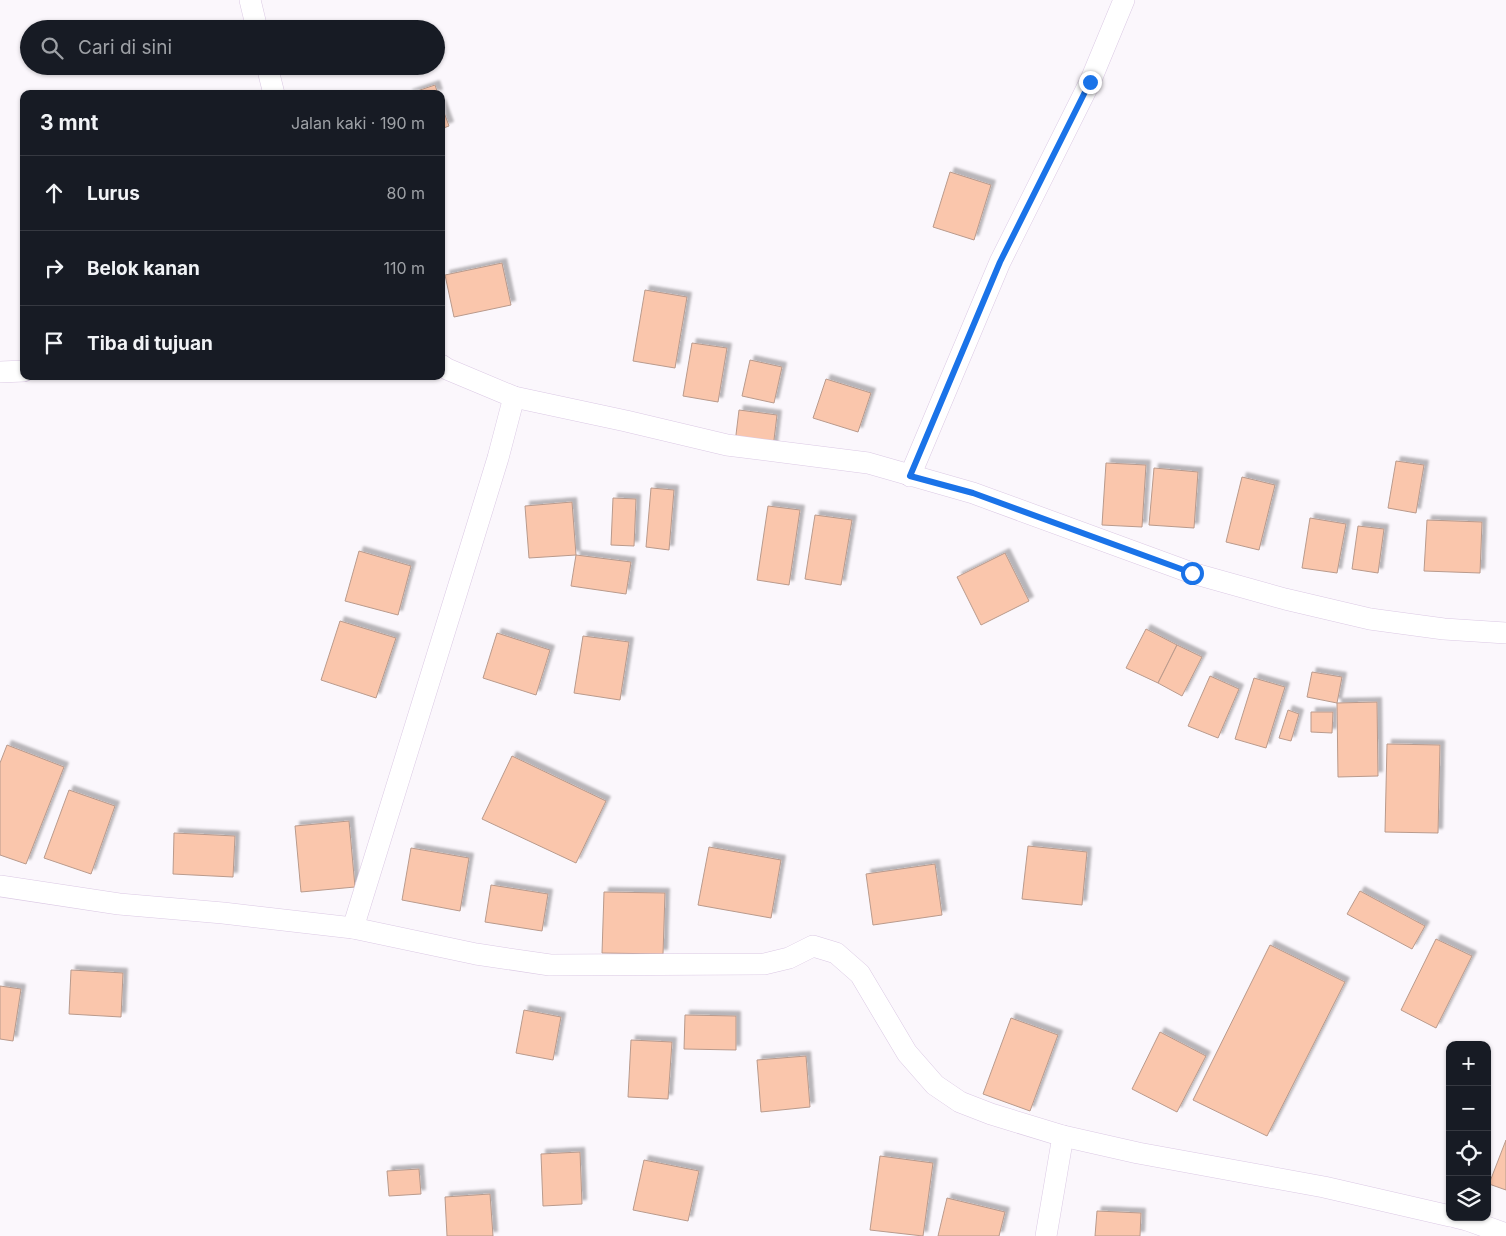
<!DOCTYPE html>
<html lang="id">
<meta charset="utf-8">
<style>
body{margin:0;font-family:Inter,sans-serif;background:#20242c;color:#f1f3f6}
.controls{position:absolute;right:15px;bottom:15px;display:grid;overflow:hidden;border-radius:10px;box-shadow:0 1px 4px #0004}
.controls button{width:45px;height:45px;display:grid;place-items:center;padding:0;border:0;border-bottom:1px solid #363941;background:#171b24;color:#f1f3f6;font:25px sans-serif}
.stop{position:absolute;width:15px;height:15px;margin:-11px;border:4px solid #1a73e8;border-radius:50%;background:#fff}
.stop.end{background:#1a73e8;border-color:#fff;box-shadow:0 1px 5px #0008}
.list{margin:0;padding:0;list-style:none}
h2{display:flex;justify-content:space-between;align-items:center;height:65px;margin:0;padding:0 20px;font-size:21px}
h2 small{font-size:16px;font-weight:400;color:#9ea1a6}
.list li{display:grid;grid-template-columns:32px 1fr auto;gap:15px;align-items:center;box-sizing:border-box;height:75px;padding:0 20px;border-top:1px solid #363941}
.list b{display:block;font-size:19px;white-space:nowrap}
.list em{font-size:16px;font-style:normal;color:#9ea1a6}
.icon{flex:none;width:28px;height:28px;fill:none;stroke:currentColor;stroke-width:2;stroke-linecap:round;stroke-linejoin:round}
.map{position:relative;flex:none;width:1506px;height:1236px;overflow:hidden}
.search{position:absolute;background:#171b24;box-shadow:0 1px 4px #0004;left:20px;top:20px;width:425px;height:55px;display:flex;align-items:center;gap:12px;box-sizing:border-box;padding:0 18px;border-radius:28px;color:#9ea1a6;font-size:19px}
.panel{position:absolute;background:#171b24;box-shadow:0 1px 4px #0004;left:20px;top:90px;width:425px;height:290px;border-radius:10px}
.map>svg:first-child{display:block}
.building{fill:#fac6ac;stroke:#b99a8c;filter:url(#shadow)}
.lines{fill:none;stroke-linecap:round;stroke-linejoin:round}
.street-casing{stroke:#dbc9e4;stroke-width:22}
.street{stroke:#fff;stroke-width:21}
.route{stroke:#1a73e8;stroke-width:6}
</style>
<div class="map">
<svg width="1506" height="1236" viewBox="0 0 1506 1236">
<defs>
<filter id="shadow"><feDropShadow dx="4.5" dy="-4.5" stdDeviation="1" flood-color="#0004"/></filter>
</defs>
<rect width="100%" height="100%" fill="#fbf7fc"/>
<g class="building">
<path d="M435 85 438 94H408Z"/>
<path d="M441 104 449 126 441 129Z"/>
<path d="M950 172 991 185 974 240 933 227Z"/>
<path d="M502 263 511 305 454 317 445 275Z"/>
<path d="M645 290 687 297 675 368 633 361Z"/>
<path d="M692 343 727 348 718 402 683 396Z"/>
<path d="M750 360 782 367 774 403 742 396Z"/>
<path d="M826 379 871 393 858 432 813 418Z"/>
<path d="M739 410 777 415 773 448 735 443Z"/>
<path d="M1396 461 1424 465 1416 513 1388 508Z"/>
<path d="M1106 463 1146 465 1142 527 1102 525Z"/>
<path d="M1154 468 1198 472 1194 528 1149 525Z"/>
<path d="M1242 477 1275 485 1259 550 1226 542Z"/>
<path d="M651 488 674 490 669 550 646 547Z"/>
<path d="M613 498 636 499 634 546 611 545Z"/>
<path d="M572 502 576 555 529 558 525 506Z"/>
<path d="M768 506 800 510 789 585 757 580Z"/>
<path d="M815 515 852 520 841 585 805 579Z"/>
<path d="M1310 518 1346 524 1337 573 1302 568Z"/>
<path d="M1427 520 1482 522 1480 573 1424 571Z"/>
<path d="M1358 526 1384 529 1378 573 1352 569Z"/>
<path d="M359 551 411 566 398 615 345 601Z"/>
<path d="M1005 553 1029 601 981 625 957 577Z"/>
<path d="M576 555 631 562 626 594 571 586Z"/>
<path d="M340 621 396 638 376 698 321 680Z"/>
<path d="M1146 629 1177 645 1158 683 1126 668Z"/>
<path d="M497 633 550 650 536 695 483 678Z"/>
<path d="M583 636 629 642 620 700 574 693Z"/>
<path d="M1177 645 1202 657 1182 696 1158 683Z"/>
<path d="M1312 672 1342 677 1337 703 1307 697Z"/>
<path d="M1210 676 1239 689 1218 738 1188 726Z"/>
<path d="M1254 678 1285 687 1266 748 1235 739Z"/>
<path d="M1377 702 1378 776 1338 777 1337 703Z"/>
<path d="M1288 710 1299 714 1291 741 1279 738Z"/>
<path d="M1311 712H1333L1332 733 1311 732Z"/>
<path d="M1387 744 1440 745 1438 833 1385 832Z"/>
<path d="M7 745 64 767 26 864 0 855V763Z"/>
<path d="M512 756 606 801 576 863 482 819Z"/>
<path d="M69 790 115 806 91 874 44 858Z"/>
<path d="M349 821 355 887 301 892 295 826Z"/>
<path d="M174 833 235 836 233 877 173 874Z"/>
<path d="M1028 846 1087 852 1082 905 1022 899Z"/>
<path d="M709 847 781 860 771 918 698 905Z"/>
<path d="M411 848 469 858 460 911 402 900Z"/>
<path d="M935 864 942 915 873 925 866 874Z"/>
<path d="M491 885 548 894 542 931 485 922Z"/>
<path d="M1360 891 1425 926 1412 949 1347 914Z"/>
<path d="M604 892 665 893 663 954 602 953Z"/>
<path d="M1436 939 1472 956 1436 1028 1401 1010Z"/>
<path d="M1270 945 1345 982 1267 1136 1193 1100Z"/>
<path d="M71 970 123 973 121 1017 69 1014Z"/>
<path d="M0 986 21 989 13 1041 0 1039Z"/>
<path d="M524 1010 561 1017 553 1060 516 1053Z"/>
<path d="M685 1015 736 1016V1050L684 1049Z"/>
<path d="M1011 1018 1058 1035 1030 1111 983 1094Z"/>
<path d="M1160 1032 1206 1056 1177 1112 1132 1089Z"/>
<path d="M631 1040 672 1042 668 1099 628 1097Z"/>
<path d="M806 1056 810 1107 761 1112 757 1060Z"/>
<path d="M1506 1140V1190L1489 1184Z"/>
<path d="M580 1152 582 1204 543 1206 541 1154Z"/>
<path d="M880 1156 933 1163 923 1236 870 1230Z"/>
<path d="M644 1160 699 1171 688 1221 633 1210Z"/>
<path d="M419 1169 421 1194 389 1196 387 1171Z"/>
<path d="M490 1194 493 1236H447L445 1197Z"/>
<path d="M947 1198 1005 1212 999 1236H938Z"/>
<path d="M1097 1211 1141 1213 1140 1236H1095Z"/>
</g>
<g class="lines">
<g class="street-casing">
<g id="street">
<path d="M250 0 257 29"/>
<path d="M267 66 274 94"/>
<path d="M441 365 447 369 514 397 626 421 727 445 868 463 973 493 1192 573 1285 599 1370 619 1444 629 1506 633"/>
<path d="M0 372 24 371"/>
<path d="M910 476 1000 262 1090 82 1124 0"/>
<path d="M0 886 119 904 223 913 353 928 476 954 550 965 764 964 789 958 813 946 836 953 860 974 907 1053 935 1085 960 1102 991 1114 1063 1136 1138 1153 1324 1187 1450 1216"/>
<path d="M353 928 475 533 498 458 514 397"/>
<path d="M1455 1217 1467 1220 1506 1234"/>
<path d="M1046 1236 1063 1136"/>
</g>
</g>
<use href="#street" class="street"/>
</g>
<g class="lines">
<path class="route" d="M1090 82 1000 262 910 476 973 493 1192 573"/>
</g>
</svg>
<div class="controls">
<button>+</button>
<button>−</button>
<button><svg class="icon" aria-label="locate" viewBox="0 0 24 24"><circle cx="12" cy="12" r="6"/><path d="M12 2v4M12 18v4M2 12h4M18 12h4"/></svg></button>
<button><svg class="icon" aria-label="layers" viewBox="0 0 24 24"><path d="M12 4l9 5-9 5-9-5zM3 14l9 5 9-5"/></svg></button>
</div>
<div class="stop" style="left:1192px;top:573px"></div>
<div class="stop end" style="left:1090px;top:82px"></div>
<div class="search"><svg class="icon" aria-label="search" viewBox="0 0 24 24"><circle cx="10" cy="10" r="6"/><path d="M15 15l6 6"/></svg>Cari di sini</div>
<section class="panel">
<h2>3 mnt<small>Jalan kaki · 190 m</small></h2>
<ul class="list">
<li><svg class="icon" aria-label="ahead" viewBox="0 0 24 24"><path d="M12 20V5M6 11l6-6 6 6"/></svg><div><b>Lurus</b></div><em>80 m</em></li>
<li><svg class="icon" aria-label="right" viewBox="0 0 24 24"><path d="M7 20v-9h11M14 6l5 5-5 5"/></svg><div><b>Belok kanan</b></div><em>110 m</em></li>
<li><svg class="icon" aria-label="arrive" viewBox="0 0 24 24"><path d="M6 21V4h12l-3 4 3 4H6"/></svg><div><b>Tiba di tujuan</b></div></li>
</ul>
</section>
</div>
